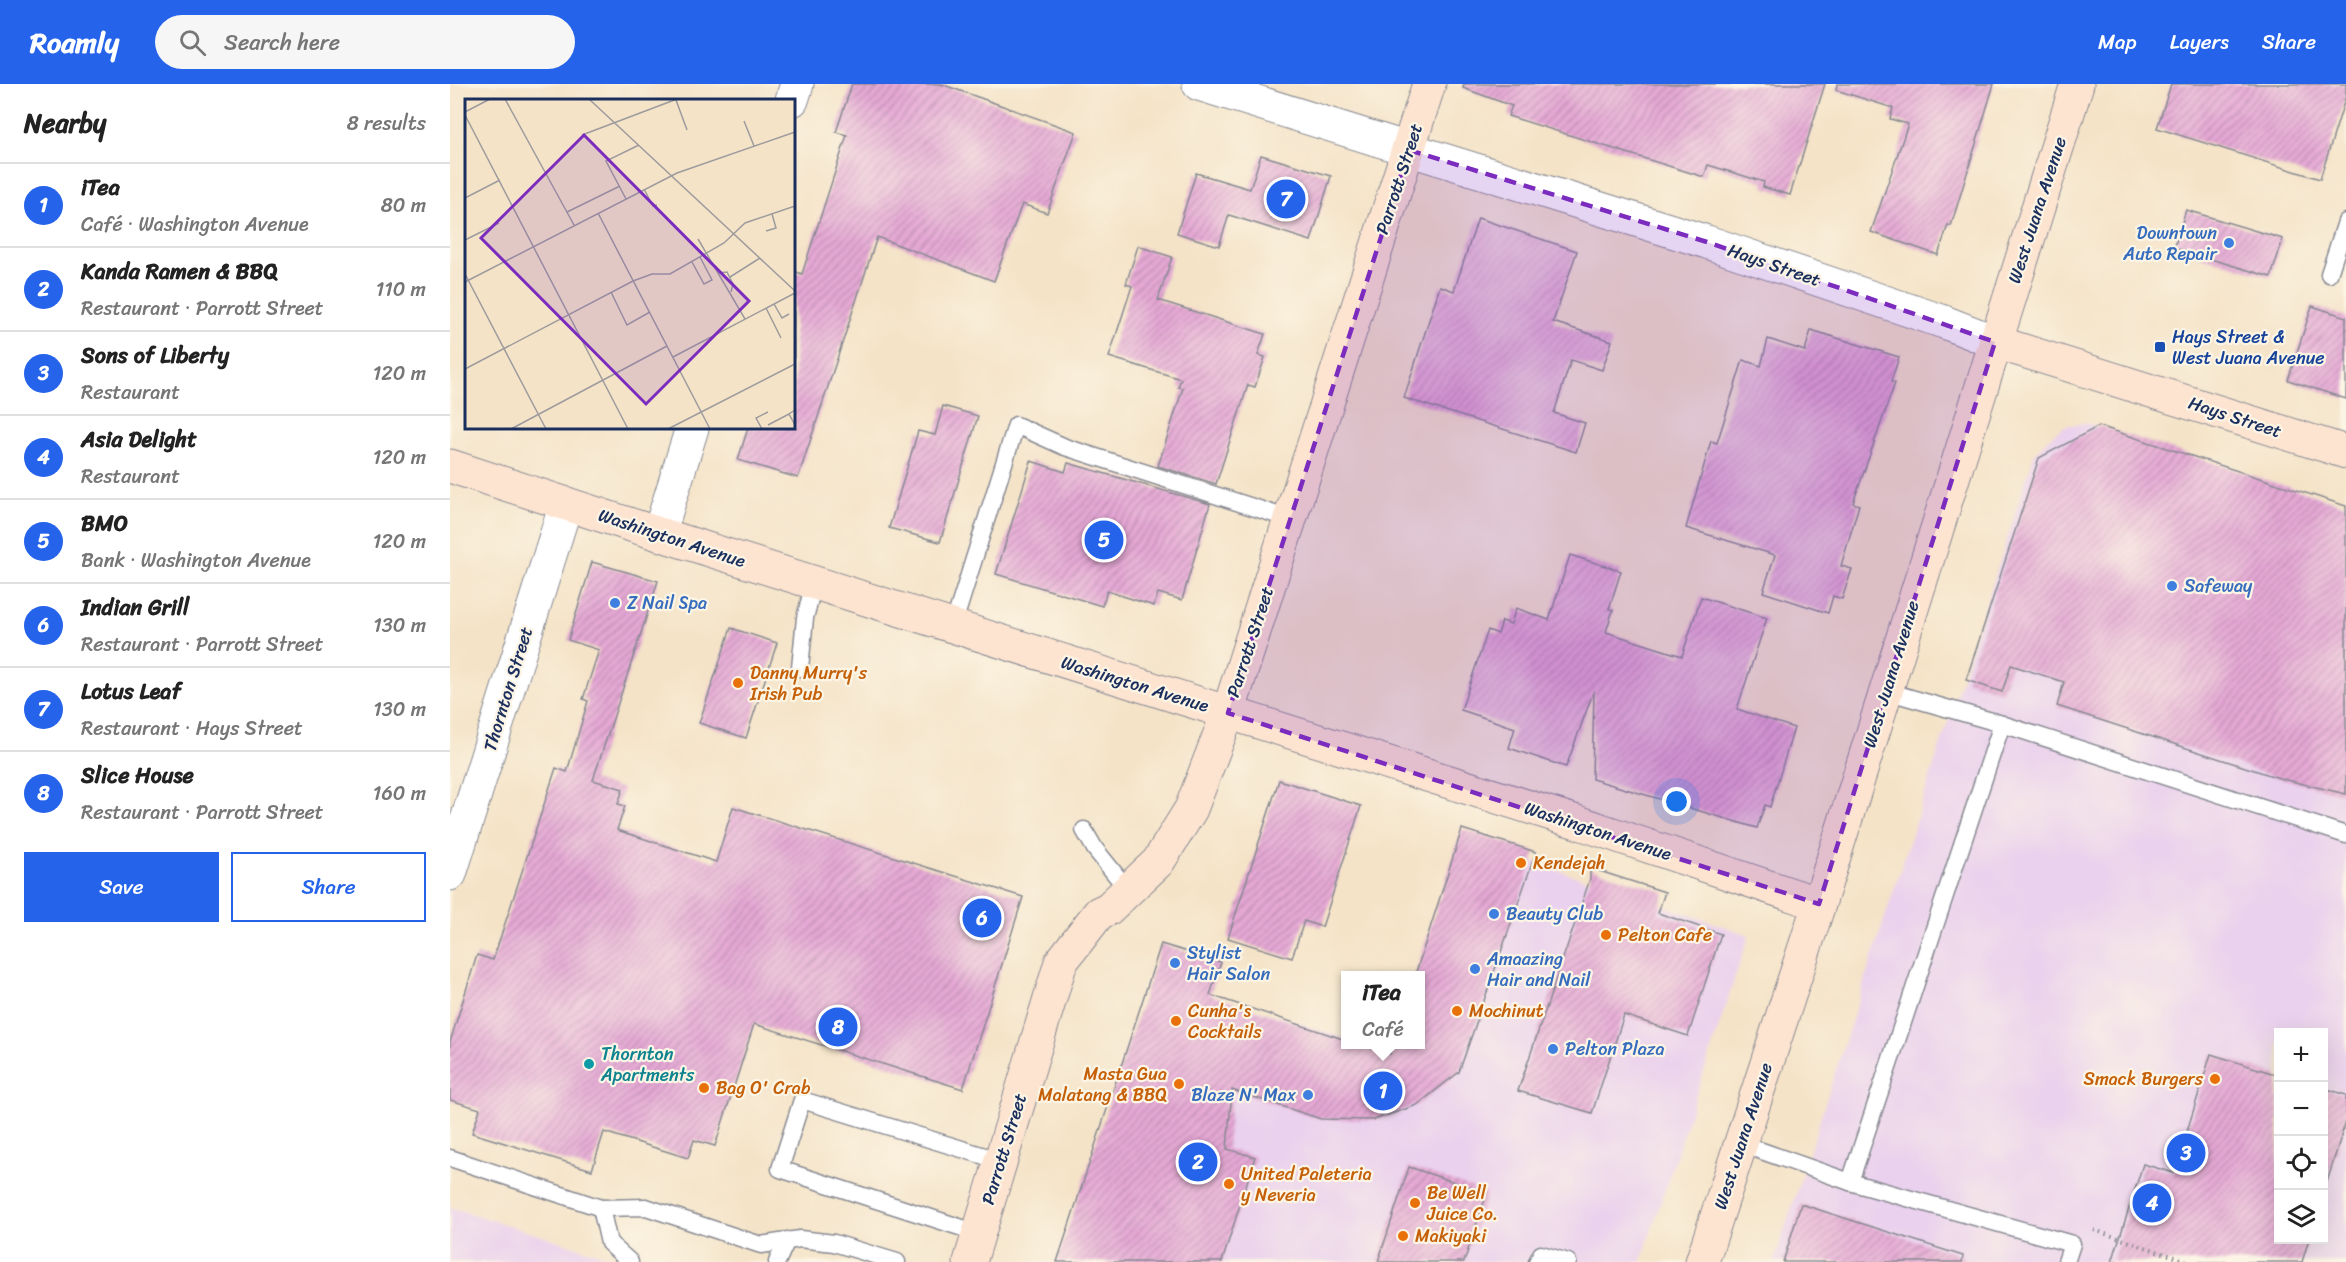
<!DOCTYPE html>
<meta charset="utf-8">
<style>
body{margin:0;font-family:Sriracha,sans-serif;background:#f6f6f6;color:#222}
.controls{position:absolute;right:18px;bottom:18px;display:grid;overflow:hidden;border-radius:0px;box-shadow:0 6px 24px #0002}
.controls button{width:54px;height:54px;display:grid;place-items:center;padding:0;border:0;border-bottom:2px solid #e0e0e0;background:#fff;color:#222;font:30px sans-serif}
.you{position:absolute;left:1227px;top:718px;width:21px;height:21px;margin:-15px;border:4px solid #fff;border-radius:50%;background:#1a73e8;box-shadow:0 0 0 9px #1a73e833}
.badge{display:grid;place-items:center;width:39px;height:39px;border-radius:50%;background:#2563eb;color:#fff;font-size:20px;font-weight:700}
.pin{position:absolute;translate:-50% -50%;border:3px solid #fff;box-shadow:0 2px 6px #0006}
.popup{position:absolute;left:891px;top:887px;width:84px;height:78px;box-sizing:border-box;display:grid;place-content:center;border-radius:0px;background:#fff;filter:drop-shadow(0 2px 4px #0005);font-size:20px;white-space:nowrap;color:#767676}
.popup b{font-size:22px;color:#222}
.popup::after{content:'';position:absolute;left:50%;top:100%;margin-left:-12px;border:12px solid transparent;border-top-color:#fff}
.list{margin:0;padding:0;list-style:none}
h2{display:flex;justify-content:space-between;align-items:center;height:78px;margin:0;padding:0 24px;font-size:26px}
h2 small{font-size:20px;font-weight:400;color:#767676}
.list li{display:grid;grid-template-columns:39px 1fr auto;gap:18px;align-items:center;box-sizing:border-box;height:84px;padding:0 24px;border-top:2px solid #e0e0e0}
.list b{display:block;font-size:22px;white-space:nowrap}
.list p{margin:0;font-size:20px;white-space:nowrap;color:#767676}
.list em{font-size:20px;font-style:normal;color:#767676}
.actions{display:flex;gap:12px;padding:18px 24px}
.actions a{flex:1;padding:14px 0;border:2px solid #2563eb;border-radius:0px;text-align:center;font-size:21px;color:#2563eb}
.actions .main{background:#2563eb;color:#fff}
.icon{flex:none;width:33px;height:33px;fill:none;stroke:currentColor;stroke-width:2;stroke-linecap:round;stroke-linejoin:round}
.map{position:relative;flex:none;width:1896px;height:1178px;overflow:hidden}
header{display:flex;align-items:center;gap:36px;box-sizing:border-box;height:84px;padding:0 30px;background:#2563eb;color:#fff}
header strong{font-size:28px}
nav{display:flex;gap:33px;margin-inline-start:auto;font-size:21px}
.search{width:420px;height:54px;background:#f6f6f6;display:flex;align-items:center;gap:15px;box-sizing:border-box;padding:0 21px;border-radius:33px;color:#767676;font-size:22px}
main{display:flex}
aside{flex:1;background:#fff}
.map>svg:first-child{display:block}
.built{fill:#ead1ed;fill-rule:evenodd}
.building{fill:url(#building-hatch)}
.lines{fill:none;stroke-linecap:round;stroke-linejoin:round}
.lane-casing{stroke:#888992;stroke-width:19}
.street-casing{stroke:#888992;stroke-width:35}
.secondary-casing{stroke:#888992;stroke-width:35}
.path{stroke:#888992;stroke-width:4;stroke-dasharray:1.5 4.5;stroke-linecap:butt}
.lane{stroke:#fff;stroke-width:16}
.street{stroke:#fff;stroke-width:33}
.secondary{stroke:#fde4d1;stroke-width:33}
.marked{fill:#7b2cbf;fill-opacity:0.2;stroke:#7b2cbf;stroke-width:4.5;stroke-dasharray:12 8;stroke-linejoin:round}
.shop-dot{fill:#3f7fe0;stroke:#fcf5e5;stroke-width:2}
.transit-dot{fill:#1a4fb4;stroke:#fcf5e5;stroke-width:2}
.food-dot{fill:#e8710a;stroke:#fcf5e5;stroke-width:2}
.culture-dot{fill:#0f9aa8;stroke:#fcf5e5;stroke-width:2}
.labels{text-anchor:middle;dominant-baseline:central;stroke-width:4.5;stroke-linejoin:round;paint-order:stroke}
.street-label{font-size:18px;fill:#1b2f5e;stroke:#fcf5e5}
.shop-label{font-size:18px;fill:#366cbe;stroke:#fcf5e5;text-anchor:start}
.transit-label{font-size:18px;fill:#164399;stroke:#fcf5e5;text-anchor:start}
.food-label{font-size:18px;fill:#c56008;stroke:#fcf5e5;text-anchor:start}
.culture-label{font-size:18px;fill:#0d838f;stroke:#fcf5e5;text-anchor:start}
.inset-road{fill:none;stroke:#9d9b9d;stroke-width:1.5}
.view{fill:#7b2cbf;fill-opacity:0.15;stroke:#7b2cbf;stroke-width:3}
.inset-edge{fill:none;stroke:#1b2f5e;stroke-width:3}
</style>
<header>
<strong>Roamly</strong>
<div class="search"><svg class="icon" aria-label="search" viewBox="0 0 24 24"><circle cx="10" cy="10" r="6"/><path d="M15 15l6 6"/></svg>Search here</div>
<nav><a>Map</a><a>Layers</a><a>Share</a></nav>
</header>
<main>
<aside>
<h2>Nearby<small>8 results</small></h2>
<ul class="list">
<li><span class="badge">1</span><div><b>iTea</b><p>Café · Washington Avenue</p></div><em>80 m</em></li>
<li><span class="badge">2</span><div><b>Kanda Ramen &amp; BBQ</b><p>Restaurant · Parrott Street</p></div><em>110 m</em></li>
<li><span class="badge">3</span><div><b>Sons of Liberty</b><p>Restaurant</p></div><em>120 m</em></li>
<li><span class="badge">4</span><div><b>Asia Delight</b><p>Restaurant</p></div><em>120 m</em></li>
<li><span class="badge">5</span><div><b>BMO</b><p>Bank · Washington Avenue</p></div><em>120 m</em></li>
<li><span class="badge">6</span><div><b>Indian Grill</b><p>Restaurant · Parrott Street</p></div><em>130 m</em></li>
<li><span class="badge">7</span><div><b>Lotus Leaf</b><p>Restaurant · Hays Street</p></div><em>130 m</em></li>
<li><span class="badge">8</span><div><b>Slice House</b><p>Restaurant · Parrott Street</p></div><em>160 m</em></li>
</ul>
<div class="actions"><a class="main">Save</a><a>Share</a></div>
</aside>
<div class="map">
<svg width="1896" height="1178" viewBox="0 0 1896 1178">
<defs>
<pattern id="building-hatch" width="6" height="6" patternUnits="userSpaceOnUse" patternTransform="scale(1.5)"><rect width="6" height="6" fill="#e6a9d5"/><path d="M-1 1l2-2M0 6l6-6M5 7l2-2" fill="none" stroke="#ba8ab0"/></pattern>
</defs>
<rect width="100%" height="100%" fill="#fcf5e5"/>
<filter id="ink" filterUnits="userSpaceOnUse"><feTurbulence type="fractalNoise" baseFrequency=".0167" numOctaves="2"/><feDisplacementMap in="SourceGraphic" scale="12" xChannelSelector="R" yChannelSelector="G"/><feConvolveMatrix kernelMatrix="1 2 1 2 8 2 1 2 1" color-interpolation-filters="sRGB"/></filter>
<filter id="wash" filterUnits="userSpaceOnUse"><feTurbulence type="fractalNoise" baseFrequency=".008" numOctaves="4" result="noise"/><feDisplacementMap in="SourceGraphic" scale="24" xChannelSelector="R" yChannelSelector="G"/><feGaussianBlur stdDeviation="1.35" result="paint"/><feColorMatrix in="noise" values="0 0 0 0 0 0 0 0 0 0 0 0 0 0 0 0 0 1.4 0 .05"/><feComposite in="paint" operator="in"/></filter>
<g filter="url(#wash)">
<rect width="100%" height="100%" fill="#f4e3c7"/>
<g class="built">
<path d="M1636 339 1896 421V1178H1324L1584 371 1599 354 1615 342ZM1828 948H1874V1156H1828Z"/>
<path d="M1013 754 1299 851 1191 1178H607L702 892 895 954 896 960 916 961 943 969 970 960 968 891Z"/>
<path d="M0 1123 175 1178H0Z"/>
</g>
<g id="blocks">
<g class="building">
<path d="M402 0H491L626 48 597 129 572 120 544 197 427 153 348 394 288 376 298 344H344V187L352 190 397 51 386 48Z"/>
<path d="M1014 0H1375L1340 111 1313 103 1314 98 1258 81 1254 93 1058 32 1062 22 1013 4Z"/>
<path d="M1387 0H1544L1501 142 1498 141 1488 171 1421 148 1458 40 1440 35 1443 24 1386 6Z"/>
<path d="M1721 0H1896V12L1870 95 1707 44Z"/>
<path d="M811 71 881 92 861 157 779 131 769 162 727 149 746 89 800 105Z"/>
<path d="M1736 126 1833 155 1821 193 1724 164Z"/>
<path d="M1028 134 1127 167 1103 238 1162 257 1152 286 1121 276 1104 329 1135 339 1126 368 954 314 990 202 1004 207Z"/>
<path d="M688 162 722 173 708 216 815 250 808 271 815 273 805 303 798 301 766 400 708 382 733 304 728 303 731 295 659 273 682 202 676 200Z"/>
<path d="M1862 222 1896 233V315L1838 296Z"/>
<path d="M1361 246 1449 273 1441 298 1445 299 1403 419 1409 421 1391 482 1402 485 1392 515 1383 512 1378 529 1313 508 1325 471 1236 444 1261 357 1267 359 1293 276 1311 282 1318 255 1355 267Z"/>
<path d="M493 322 528 332 490 458 439 444 468 347 485 351Z"/>
<path d="M1649 342 1896 422V710L1832 695 1607 622 1614 598 1561 581 1552 608 1516 596 1589 374Z"/>
<path d="M581 377 615 388 618 379 760 420 732 516 708 509 704 522 657 507 652 522 546 490Z"/>
<path d="M1120 471 1171 487 1159 525 1163 526 1156 548 1232 572 1251 513 1317 534 1287 625 1344 644 1320 723 1315 721 1307 744 1142 695 1144 606 1116 683 1059 664 1065 644 1011 626 1038 546 1048 550 1052 537 1061 540 1066 524 1099 536Z"/>
<path d="M142 478 208 497 143 696 173 705 168 720 175 722 167 746 266 778 283 723 573 813 513 1005 304 940 265 1062 244 1056 238 1074 154 1048 142 1086 22 1049 30 1025 0 1016V958L27 871 43 876 106 684 117 688 138 617 133 615 149 566 118 556Z"/>
<path d="M281 544 327 559 296 654 249 639Z"/>
<path d="M829 696 911 722 872 843 854 837 842 874 778 854Z"/>
<path d="M1012 745 1086 768 1009 988 967 1021 924 1036 871 1035 782 1006 777 1065 805 1073 772 1178H607L711 860 771 878 760 911 896 956V960H910L940 970 943 960H970V891H965Z"/>
<path d="M1140 784 1215 808 1208 829 1271 850 1238 952 1174 931 1142 1029 1068 1007 1140 795Z"/>
<path d="M1761 970 1828 991V1155H1859L1852 1178H1662L1693 1080 1724 1089Z"/>
<path d="M1874 1004 1896 1011V1036L1874 1108Z"/>
<path d="M959 1083 1037 1109 1014 1178H928Z"/>
<path d="M1351 1120 1513 1172 1512 1178H1333Z"/>
</g>
</g>
</g>
<g filter="url(#ink)">
<use href="#blocks" fill-opacity="0" stroke="#888992" stroke-width="1.5"/>
<g class="lines">
<g class="lane-casing">
<g id="lane">
<path d="M1879 190 1896 138"/>
<path d="M503 542 566 341 615 363 840 435"/>
<path d="M350 584 355 534 364 499"/>
<path d="M1436 607 1552 640 1896 751"/>
<path d="M634 746 645 765 677 805"/>
<path d="M1289 1059 1400 1098 1622 1160 1616 1178"/>
<path d="M0 1074 151 1124 196 1123 311 1161 350 1155 384 1159 447 1178"/>
<path d="M1400 1098 1552 640"/>
<path d="M151 1124 159 1159 180 1178"/>
<path d="M528 1149 330 1085 352 1016 551 1077"/>
<path d="M327 1178 337 1156"/>
<path d="M1087 1178 1091 1170 1118 1178"/>
</g>
</g>
<g class="street-casing">
<g id="street">
<path d="M749 0 1257 158 1494 238 1545 258"/>
<path d="M342 16 347 0"/>
<path d="M209 450 242 344"/>
<path d="M0 790 116 420"/>
</g>
</g>
<g class="secondary-casing">
<g id="secondary">
<path d="M1545 258 1896 368"/>
<path d="M0 382 209 450 1127 738 1369 820"/>
<path d="M520 1178 611 878 649 829 658 825 708 778 741 725 778 629 979 0"/>
<path d="M1252 1178 1369 820 1627 0"/>
</g>
</g>
<path class="path" d="M1644 1146 1740 1178"/>
<use href="#lane" class="lane"/>
<use href="#street" class="street"/>
<use href="#secondary" class="secondary"/>
</g>
</g>
<path class="marked" d="M959 66 1257 158 1545 258 1369 820 778 629Z"/>
<g class="shop-dot">
<circle cx="1779" cy="159" r="6"/>
<circle cx="1722" cy="502" r="6"/>
<circle cx="165" cy="519" r="6"/>
<circle cx="1044" cy="830" r="6"/>
<circle cx="725" cy="879" r="6"/>
<circle cx="1025" cy="885" r="6"/>
<circle cx="1103" cy="965" r="6"/>
<circle cx="858" cy="1011" r="6"/>
</g>
<rect class="transit-dot" x="1704" y="257" width="12" height="12" rx="3"/>
<g class="food-dot">
<circle cx="288" cy="599" r="6"/>
<circle cx="1071" cy="779" r="6"/>
<circle cx="1156" cy="851" r="6"/>
<circle cx="1007" cy="927" r="6"/>
<circle cx="726" cy="937" r="6"/>
<circle cx="1765" cy="995" r="6"/>
<circle cx="729" cy="1000" r="6"/>
<circle cx="254" cy="1004" r="6"/>
<circle cx="779" cy="1100" r="6"/>
<circle cx="965" cy="1119" r="6"/>
<circle cx="953" cy="1152" r="6"/>
</g>
<circle class="culture-dot" cx="139" cy="980" r="6"/>
<g class="labels">
<g class="street-label">
<text transform="translate(949 95) rotate(-72)">Parrott Street</text>
<text transform="translate(1587 126) rotate(-72)">West Juana Avenue</text>
<text transform="translate(1324 181) rotate(19)">Hays Street</text>
<text transform="translate(1785 333) rotate(18)">Hays Street</text>
<text transform="translate(222 454) rotate(18)">Washington Avenue</text>
<text transform="translate(800 558) rotate(-72)">Parrott Street</text>
<text transform="translate(1441 590) rotate(-73)">West Juana Avenue</text>
<text transform="translate(685 600) rotate(17)">Washington Avenue</text>
<text transform="translate(58 605) rotate(-73)">Thornton Street</text>
<text transform="translate(1148 747) rotate(18)">Washington Avenue</text>
<text transform="translate(1293 1052) rotate(-72)">West Juana Avenue</text>
<text transform="translate(554 1065) rotate(-73)">Parrott Street</text>
</g>
<g class="shop-label">
<text x="1767" y="149" text-anchor="end">Downtown<tspan x="1767" dy="21">Auto Repair</tspan></text>
<text x="1734" y="502">Safeway</text>
<text x="177" y="519">Z Nail Spa</text>
<text x="1056" y="830">Beauty Club</text>
<text x="737" y="869">Stylist<tspan x="737" dy="21">Hair Salon</tspan></text>
<text x="1037" y="875">Amaazing<tspan x="1037" dy="21">Hair and Nail</tspan></text>
<text x="1115" y="965">Pelton Plaza</text>
<text x="846" y="1011" text-anchor="end">Blaze N' Max</text>
</g>
<g class="transit-label">
<text x="1722" y="253">Hays Street &amp;<tspan x="1722" dy="21">West Juana Avenue</tspan></text>
</g>
<g class="food-label">
<text x="300" y="589">Danny Murry's<tspan x="300" dy="21">Irish Pub</tspan></text>
<text x="1083" y="779">Kendejah</text>
<text x="1168" y="851">Pelton Cafe</text>
<text x="738" y="927">Cunha's<tspan x="738" dy="21">Cocktails</tspan></text>
<text x="1019" y="927">Mochinut</text>
<text x="717" y="990" text-anchor="end">Masta Gua<tspan x="717" dy="21">Malatang &amp; BBQ</tspan></text>
<text x="1753" y="995" text-anchor="end">Smack Burgers</text>
<text x="266" y="1004">Bag O' Crab</text>
<text x="791" y="1090">United Paleteria<tspan x="791" dy="21">y Neveria</tspan></text>
<text x="977" y="1109">Be Well<tspan x="977" dy="21">Juice Co.</tspan></text>
<text x="965" y="1152">Makiyaki</text>
</g>
<g class="culture-label">
<text x="151" y="970">Thornton<tspan x="151" dy="21">Apartments</tspan></text>
</g>
</g>
<g transform="translate(15 15)">
<rect width="330" height="330" fill="#f4e3c7"/>
<path class="inset-road" d="M40 0 109 126M124 0 330 192M211 1 222 31M0 13 25 0M0 16 163 330M279 22 289 47M117 36 212 0M179 90 188 107 192 106M0 99 35 81M161 100 141 62 174 46M102 113 155 87M133 114 245 330M301 132 311 129 307 115M233 140 280 220M0 141 34 124M227 163 239 185 247 181 235 158M253 174 262 173 268 185 266 193M0 175 81 330M265 178 295 159M0 183 212 74 330 33M146 193 162 226 185 213M309 205 317 219 324 215M301 209 316 239M208 258 330 194M0 270 168 182 187 175H205L259 144 280 124 330 107M330 311 324 315 330 326M303 326 324 315M46 330 202 247M203 330 330 265M297 330 291 319 303 313"/>
<path class="view" d="M119 36 284 202 181 305 16 139Z"/>
<rect width="330" height="330" class="inset-edge"/>
</g>
</svg>
<div class="controls">
<button>+</button>
<button>−</button>
<button><svg class="icon" aria-label="locate" viewBox="0 0 24 24"><circle cx="12" cy="12" r="6"/><path d="M12 2v4M12 18v4M2 12h4M18 12h4"/></svg></button>
<button><svg class="icon" aria-label="layers" viewBox="0 0 24 24"><path d="M12 4l9 5-9 5-9-5zM3 14l9 5 9-5"/></svg></button>
</div>
<div class="you"></div>
<div class="pin badge" style="left:933px;top:1007px">1</div>
<div class="popup"><b>iTea</b>Café</div>
<div class="pin badge" style="left:748px;top:1078px">2</div>
<div class="pin badge" style="left:1736px;top:1069px">3</div>
<div class="pin badge" style="left:1702px;top:1119px">4</div>
<div class="pin badge" style="left:654px;top:456px">5</div>
<div class="pin badge" style="left:532px;top:834px">6</div>
<div class="pin badge" style="left:836px;top:115px">7</div>
<div class="pin badge" style="left:388px;top:943px">8</div>
</div>
</main>
